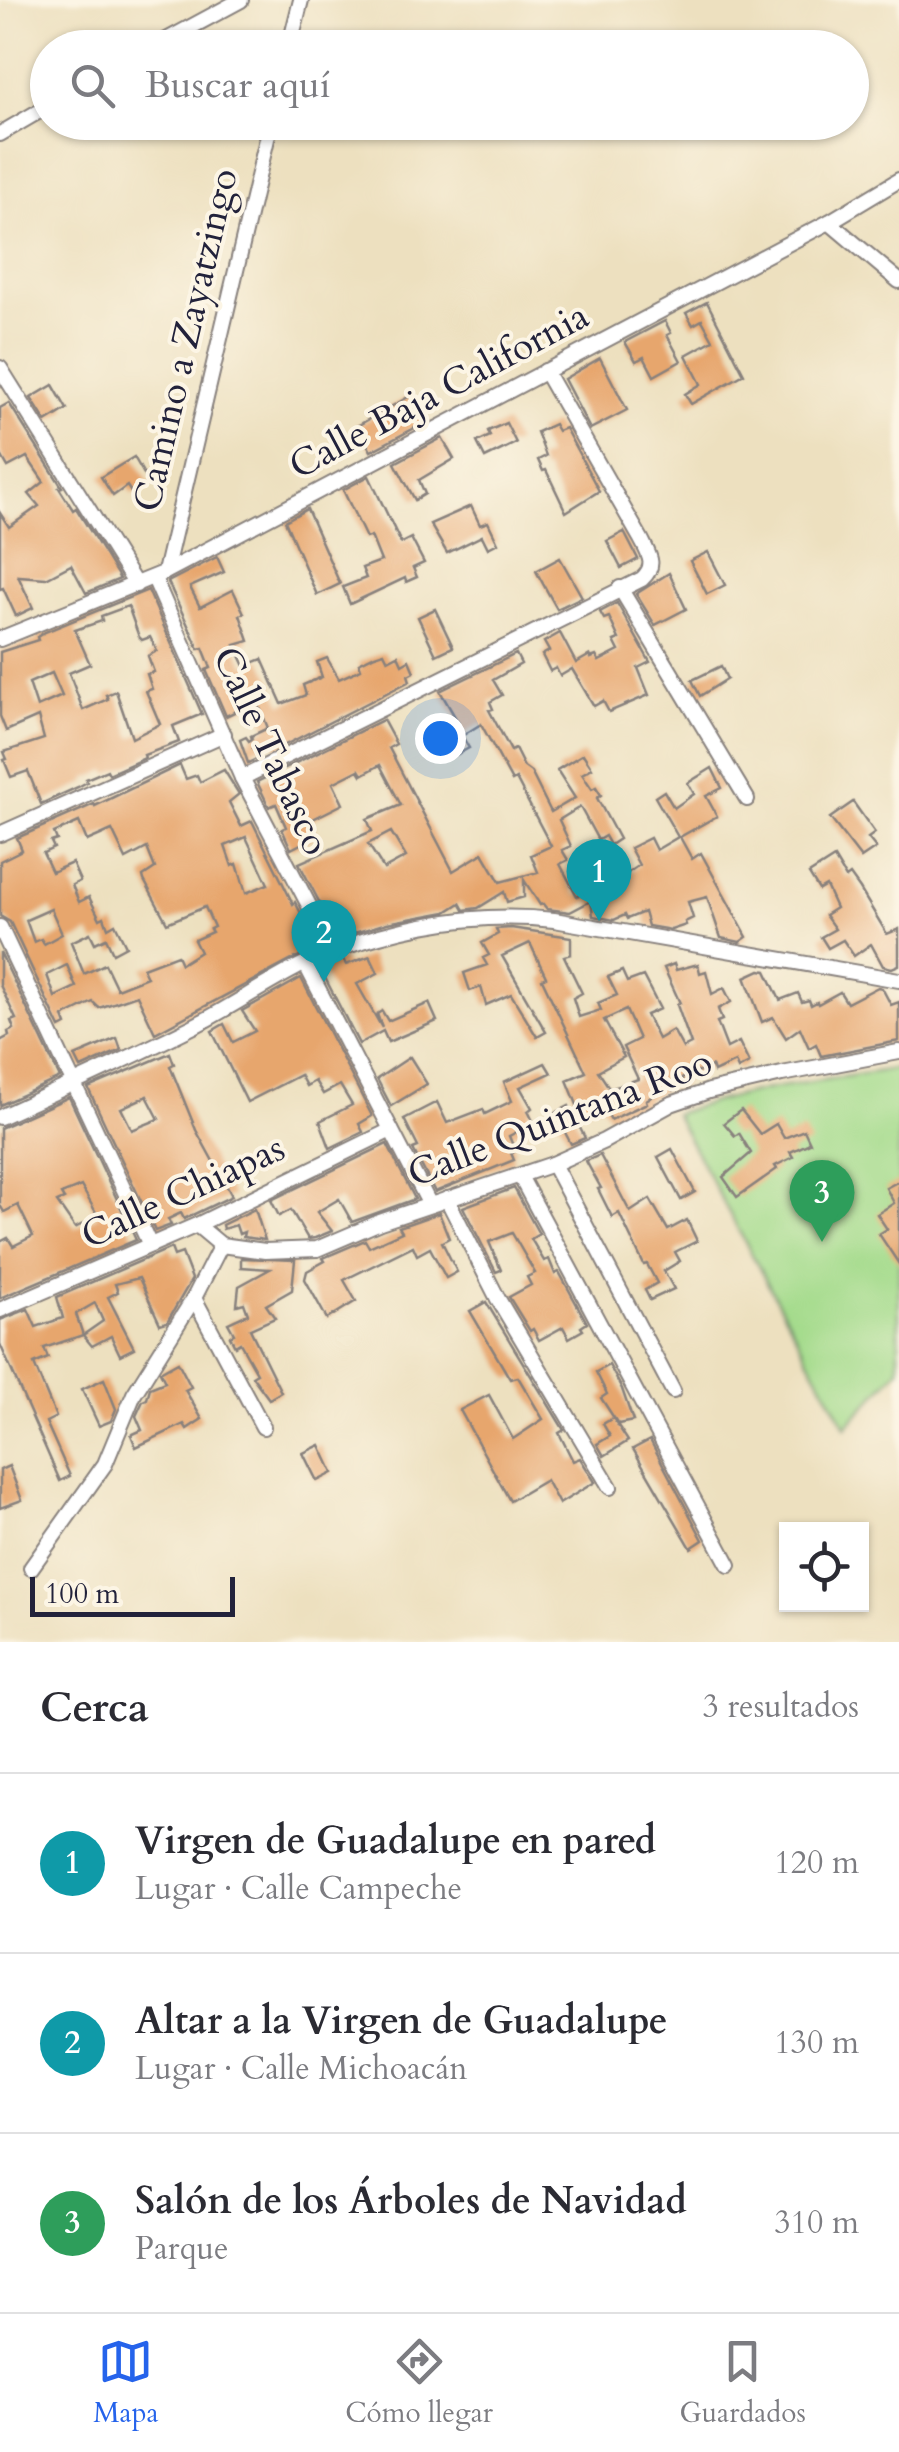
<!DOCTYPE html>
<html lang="es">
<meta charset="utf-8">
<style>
body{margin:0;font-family:Cardo,serif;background:#f2f2f3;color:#2b2b33}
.controls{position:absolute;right:30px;bottom:30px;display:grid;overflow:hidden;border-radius:0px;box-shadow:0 2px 8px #0004}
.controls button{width:90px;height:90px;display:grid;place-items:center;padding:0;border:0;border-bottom:2px solid #e1e1e2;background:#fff;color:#2b2b33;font:50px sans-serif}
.scale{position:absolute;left:30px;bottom:25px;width:205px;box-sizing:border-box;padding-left:10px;border:5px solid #22223b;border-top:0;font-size:28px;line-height:35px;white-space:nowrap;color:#22223b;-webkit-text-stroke:8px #fcf5e5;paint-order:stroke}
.you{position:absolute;left:440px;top:738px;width:35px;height:35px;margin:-25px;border:8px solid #fff;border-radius:50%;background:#1a73e8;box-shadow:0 0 0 15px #1a73e833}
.badge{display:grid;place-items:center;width:65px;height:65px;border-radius:50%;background:#2563eb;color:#fff;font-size:32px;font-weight:700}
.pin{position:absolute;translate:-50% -82px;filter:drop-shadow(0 2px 5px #0008)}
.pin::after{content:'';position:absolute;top:52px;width:35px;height:30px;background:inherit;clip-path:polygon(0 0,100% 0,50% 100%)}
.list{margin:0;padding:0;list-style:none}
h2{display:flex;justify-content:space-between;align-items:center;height:130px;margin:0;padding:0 40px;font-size:42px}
h2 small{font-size:32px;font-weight:400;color:#7c7c81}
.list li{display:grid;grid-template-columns:65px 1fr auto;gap:30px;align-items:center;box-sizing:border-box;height:180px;padding:0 40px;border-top:2px solid #e1e1e2}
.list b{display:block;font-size:38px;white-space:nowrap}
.list p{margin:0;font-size:32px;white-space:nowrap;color:#7c7c81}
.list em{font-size:32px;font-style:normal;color:#7c7c81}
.icon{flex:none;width:55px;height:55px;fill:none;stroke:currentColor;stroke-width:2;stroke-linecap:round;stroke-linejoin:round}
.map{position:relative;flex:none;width:899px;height:1642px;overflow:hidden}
.search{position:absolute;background:#fff;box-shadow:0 2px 8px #0004;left:30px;right:30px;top:30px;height:110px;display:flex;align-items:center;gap:25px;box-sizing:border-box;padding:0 35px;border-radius:55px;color:#7c7c81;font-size:38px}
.sheet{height:670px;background:#fff}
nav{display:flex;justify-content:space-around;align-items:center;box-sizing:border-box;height:140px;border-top:2px solid #e1e1e2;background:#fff;font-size:28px;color:#7c7c81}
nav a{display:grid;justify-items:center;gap:5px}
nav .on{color:#2563eb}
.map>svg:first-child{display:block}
.green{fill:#a4db8c;stroke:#637e64;stroke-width:2.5}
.building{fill:#e7a66d;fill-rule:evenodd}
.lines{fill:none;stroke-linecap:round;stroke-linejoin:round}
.street-casing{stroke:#88817d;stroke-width:18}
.street{stroke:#fff;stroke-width:14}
.labels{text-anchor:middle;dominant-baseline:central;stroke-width:8;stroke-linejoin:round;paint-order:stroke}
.street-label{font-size:38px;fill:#22223b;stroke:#fcf5e5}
</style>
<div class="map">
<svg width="899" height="1642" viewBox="0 0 899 1642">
<rect width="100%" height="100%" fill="#fcf5e5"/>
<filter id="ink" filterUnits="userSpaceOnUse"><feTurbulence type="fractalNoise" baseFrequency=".01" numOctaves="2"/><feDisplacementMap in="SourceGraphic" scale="20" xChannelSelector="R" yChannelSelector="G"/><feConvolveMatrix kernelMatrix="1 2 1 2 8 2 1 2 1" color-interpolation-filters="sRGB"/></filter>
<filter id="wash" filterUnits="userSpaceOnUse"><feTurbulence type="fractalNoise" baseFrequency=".0048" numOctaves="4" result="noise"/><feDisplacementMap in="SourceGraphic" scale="40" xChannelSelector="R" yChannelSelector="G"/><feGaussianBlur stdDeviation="2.25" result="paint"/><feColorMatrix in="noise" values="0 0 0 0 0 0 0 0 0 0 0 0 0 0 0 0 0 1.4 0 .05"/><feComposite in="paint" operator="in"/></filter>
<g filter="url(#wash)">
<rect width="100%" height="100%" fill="#ede0bf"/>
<path class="green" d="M899 1068V1369L846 1427 675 1114C746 1088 825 1081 899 1068Z"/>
<g id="blocks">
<g class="building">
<path d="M707 302 744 374 691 404 685 394 701 384 686 355 713 340 702 320 693 325 686 313Z"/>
<path d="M665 321 671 333 667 335 681 361 654 376 644 357 636 361 625 342Z"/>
<path d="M600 358 627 410 590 429 564 379Z"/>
<path d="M53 385 67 409 46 422 31 398Z"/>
<path d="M410 396 424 423 371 451 357 426Z"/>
<path d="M9 403 62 487 59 488 73 510 76 508 120 579 86 593 71 565 46 578 18 576 33 608 16 616 3 588 0 589V513L9 527 39 506 29 494 44 482 27 457 8 467 0 453V408Z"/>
<path d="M506 423 516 443 485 458 477 442 490 436 488 431Z"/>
<path d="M554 424 558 431 565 428 599 491 566 512 546 470 543 471 538 460 546 456 537 432Z"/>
<path d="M442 438 454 459 419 480 425 494 415 500 395 463Z"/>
<path d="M134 457 149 483 132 494 127 486 113 496 101 477Z"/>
<path d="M369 476 401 543 411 538 424 563 413 568 417 577 406 582 405 578 350 604 343 587 366 578 362 568 381 561 371 536 366 538 343 490Z"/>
<path d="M471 506 480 525 488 522 498 543 488 548 482 536 447 553 430 524Z"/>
<path d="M307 509 340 584 317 595 285 521Z"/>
<path d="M624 532 638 559 621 568 607 541Z"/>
<path d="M708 552 725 585 707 594 690 561Z"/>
<path d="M217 557 224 572 190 587 200 607 233 590 244 613 240 615 249 641 235 645 245 666 262 659 282 704 306 695 303 685 322 677 317 662 327 658 339 679 361 669 359 663 375 655 384 652 388 660 398 655 402 664 409 660 414 672 408 675 410 681 277 749 274 741 253 749 258 758 248 763 240 740 246 737 249 741 252 739 251 736 268 728 257 701 226 716 206 670 211 668 203 648 199 649 168 582Z"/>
<path d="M560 558 582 597 557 609 536 571Z"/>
<path d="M669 573 686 609 655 625 636 594Z"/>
<path d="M148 590 202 714 173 726 179 742 144 755 145 758 109 774 107 770 86 779 87 782 78 787 41 804 28 771 11 777 4 760 7 759 4 752 44 739 38 717 6 731 0 716V652L38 640 37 637 45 632ZM128 606 139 637 142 640 150 637 157 651 148 656 154 672 147 674 152 689 146 691 160 724 132 738 116 691 106 695 108 699 83 710 69 673 90 664 75 630 102 621 101 616ZM52 673 62 696 37 707 29 683Z"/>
<path d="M617 603 650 662 638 668 649 695 609 712 603 701 594 706 572 669 560 676 556 668 550 671 542 655 549 651 544 642 560 633 576 663 590 655 591 658 596 656 599 661 619 651 614 641 619 639 609 617 604 619 600 612Z"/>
<path d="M435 609 453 647 436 655 418 617Z"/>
<path d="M516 654 521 664 493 680 502 695 490 702 493 709 489 710 511 751 515 749 524 767 531 772 551 812 575 798 557 770 583 754 592 768 582 774 592 789 596 787 601 795 597 798 619 839 610 845 605 836 598 840 580 807 559 820 571 846 562 850 568 860 560 864 577 896 606 881 602 874 612 869 620 878 639 865 630 848 650 838 656 850 678 837 655 797 664 791 674 808 694 794 688 783 712 768 722 788 706 796 717 816 680 837 692 859 701 853 747 937 740 942 721 938 707 897 688 902 693 918 685 922 686 925 671 930 648 926 644 912 627 919 625 915 614 920 593 916 591 901 570 912 547 909 543 904 540 905 524 880V897L507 902 504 892 478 908 464 910 460 903 446 912 387 923 338 938 299 863 372 831 367 819 401 805 380 765 362 775 359 770 333 783 343 804 309 821 318 835 291 849 282 829 286 827 276 804 269 807 257 782 383 720 396 744 389 748 453 871 483 853 500 882 538 872 531 855 551 846 516 779 512 781 481 724 462 736 469 748 456 755 448 740 454 737 450 726 458 722 440 691ZM391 832 406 857 384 869 368 844Z"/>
<path d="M721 666 727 679 700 696 692 680Z"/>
<path d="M180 765 186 779 197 775 200 782 224 770 239 794 229 802 241 826 252 821 293 904 295 902 318 946 155 1033 137 995 99 1008 93 1002 63 1017 66 1025 60 1028 10 922 0 916V861L22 850 17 838 94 804 95 806ZM79 822 87 841 112 830 126 859 147 848 155 868 143 876 144 880 167 923 205 907 214 927 210 929 212 932 194 940 200 952 181 964 177 955 143 968 147 977 117 989 105 964 84 974 71 942 90 933 95 943 106 938 113 953 126 946 115 924 108 928 104 917 100 919 89 897 79 902 72 885 80 881 72 863 52 872 43 853 54 848 51 842 57 840 54 833ZM246 837 268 884 246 893 237 864 232 866 225 846ZM51 909 62 934 44 944 41 939 34 942 26 920ZM67 965 76 987 55 997 47 975Z"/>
<path d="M853 802 875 833 868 838 876 848 861 858 830 818Z"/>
<path d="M834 858 846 878 850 875 860 889 887 934 899 929V965L892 968 883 966 871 944 854 956 843 940 828 948 821 937 835 929 825 915 836 908 826 886 819 890 809 874Z"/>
<path d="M511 928 571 937V954L564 956 582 993 573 998 579 1017 601 1010 598 1003 617 995 608 977 622 971 627 982 643 976 660 1009 646 1015 658 1039 673 1030 683 1048 691 1044 677 1005 680 1003 664 968 674 964 676 970 698 964 700 973 706 971 712 994 724 988 731 1002 718 1009 722 1020 717 1022 727 1048 739 1042 749 1063 738 1069 735 1062 714 1072 712 1066 681 1079 684 1083 674 1090 672 1085 646 1100 647 1103 611 1120 601 1103 580 1112 567 1080 586 1072 542 979 546 977 530 943 502 956 546 1032 537 1037 511 994 486 1005 481 987 470 991 464 973 487 965 483 958 489 955 482 943 498 934 496 929ZM626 1010 639 1039 623 1047 638 1079 610 1089 598 1071 624 1057 604 1020Z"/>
<path d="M0 952 60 1078 0 1105V1041L9 1036 8 1032 14 1029 11 1021 16 1019 0 985Z"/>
<path d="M370 956 378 973 357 984 382 1028 377 1014 382 1011 388 1021 429 1003 437 1021 388 1042 383 1031 359 1044 320 968 343 959 346 965Z"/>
<path d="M760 970 766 971 780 1000 798 993 802 1002 809 1000 811 1005 817 1002 818 1004 840 992 847 1003 878 987 882 988 891 1005 899 1002V1041L821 1056 816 1044 809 1048 800 1028 786 1038 773 1017 762 1022 745 977Z"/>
<path d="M301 978 372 1116 359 1124 363 1132 330 1148 320 1121 352 1105 340 1085 323 1094 315 1081 306 1086 300 1075 247 1102 212 1031 224 1024 233 1042 255 1031 242 1011Z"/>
<path d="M117 1038 121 1050 81 1068 75 1056Z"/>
<path d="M170 1053 174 1064 170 1066 196 1130 232 1196 184 1219 181 1213 168 1219 171 1225 155 1231 88 1088ZM147 1096 159 1119 132 1130 121 1108Z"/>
<path d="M410 1057 427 1084 391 1106 377 1079Z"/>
<path d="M545 1063 551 1073 520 1087 532 1108 528 1111 534 1123 509 1136 515 1151 511 1153 514 1160 435 1192 413 1149 418 1147 404 1119 437 1102 447 1123 483 1109 485 1114 512 1101 504 1082Z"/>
<path d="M69 1097 136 1240 0 1298V1242L8 1238 13 1246 33 1236 18 1205 4 1212 0 1205V1128ZM81 1186 98 1216 75 1228 57 1202 64 1199 61 1194Z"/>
<path d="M569 1106 585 1138 571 1144 555 1113Z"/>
<path d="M741 1110 760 1134 776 1124 784 1138 804 1130 810 1143 790 1152 793 1157 775 1166 777 1169 737 1197 723 1177 751 1153 739 1133 735 1136 724 1123Z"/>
<path d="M387 1144 415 1199 352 1222 339 1199 317 1212 332 1231 315 1238 308 1239 291 1210 279 1216 271 1200Z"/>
<path d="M672 1149 695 1192 681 1200 658 1157Z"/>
<path d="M600 1155 630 1212 650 1199 668 1230 687 1220 697 1241 675 1252 680 1261 664 1271 674 1289 650 1300 645 1290 657 1283 647 1264 644 1265 619 1213 612 1217 598 1189 601 1188 586 1161Z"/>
<path d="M899 1181V1264L879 1234 887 1229 877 1214 894 1203 886 1188Z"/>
<path d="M514 1188 539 1234 531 1239 544 1261 549 1259 555 1274 559 1272 587 1323 581 1327 583 1330 569 1338 563 1327 539 1340 533 1329 530 1331 509 1297 531 1285 527 1277 535 1273 512 1233 489 1242 501 1270 496 1272 463 1207Z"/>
<path d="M255 1209 265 1240 243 1237 244 1232 239 1234 236 1225 223 1229 222 1225Z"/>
<path d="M439 1213 449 1238 442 1242 457 1272 446 1278 430 1248 417 1255 413 1246 344 1280 356 1301 327 1319 305 1279 307 1271 325 1261 323 1258 365 1240 369 1247 402 1232 399 1227Z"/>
<path d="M171 1248 174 1256 182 1253 192 1279 167 1322 160 1324 139 1278 115 1284 118 1292 108 1297 134 1348 120 1355 111 1336 92 1346 83 1335 103 1321 95 1303 76 1314 83 1335 44 1348 48 1358 34 1364 56 1417 46 1422 70 1476 60 1481 0 1344V1320L28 1309 36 1327 63 1318 57 1297Z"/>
<path d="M241 1258 295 1260 292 1290 266 1305 275 1318 250 1329 281 1392 269 1399 252 1376 257 1373 240 1343 235 1346 230 1336 234 1334 228 1323 248 1314 244 1303 237 1305 239 1286 270 1269 241 1267Z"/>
<path d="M486 1302 564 1430 559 1433 573 1461 580 1458 595 1482 559 1504 546 1480 510 1501 460 1410 489 1395 513 1439 543 1419 518 1377 510 1379 470 1311Z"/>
<path d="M178 1362 191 1387 185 1390 202 1419 187 1429 184 1424 136 1447 131 1435 142 1430 136 1416 143 1401 147 1399 150 1388 165 1382 160 1372Z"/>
<path d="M609 1365 622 1389 633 1421 618 1424 601 1398 607 1394 596 1372Z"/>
<path d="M104 1379 116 1409 111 1421 99 1426 82 1389Z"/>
<path d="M613 1418 628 1441 604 1456 597 1444 610 1436 603 1424Z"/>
<path d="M650 1440 703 1540 691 1548 633 1449Z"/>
<path d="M320 1445 333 1473 317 1481 303 1453Z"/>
<path d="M9 1466 22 1500 0 1508V1470Z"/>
</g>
</g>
</g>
<g filter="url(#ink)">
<use href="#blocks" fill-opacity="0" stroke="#88817d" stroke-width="2.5"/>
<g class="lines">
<g class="street-casing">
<g id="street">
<path d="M152 48 241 0"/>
<path d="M289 48 301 0"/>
<path d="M0 134 48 106"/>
<path d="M829 222 899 281"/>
<path d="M0 368 136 585"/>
<path d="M165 572 271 122"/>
<path d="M154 578 242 778 333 951"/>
<path d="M620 588 747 799"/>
<path d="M0 639 165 572 829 222 899 180"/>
<path d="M242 778 642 579C657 565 649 555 641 539L545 371"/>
<path d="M0 834 224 734"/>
<path d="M0 927 150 1245"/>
<path d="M306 965 430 1205"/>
<path d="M0 1117C65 1087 131 1058 194 1026 239 1003 289 967 336 950 405 925 481 912 554 920L899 980"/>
<path d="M553 1164 673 1391"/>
<path d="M520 1176 729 1565"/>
<path d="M447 1199 498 1299 610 1487"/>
<path d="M197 1225 221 1245 265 1251 317 1249 380 1222 553 1164 604 1141 671 1104 709 1091 782 1074 899 1052"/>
<path d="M194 1298 263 1427"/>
<path d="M0 1310 197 1225 391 1130"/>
<path d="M31 1568 105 1464 134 1394 194 1298 221 1245"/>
</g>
</g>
<use href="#street" class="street"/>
</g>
</g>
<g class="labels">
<g class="street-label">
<text transform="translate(186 340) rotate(-77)">Camino a Zayatzingo</text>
<text transform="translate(439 391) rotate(-28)">Calle Baja California</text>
<text transform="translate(271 751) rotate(65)">Calle Tabasco</text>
<text transform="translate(560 1118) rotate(-21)">Calle Quintana Roo</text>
<text transform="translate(183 1192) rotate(-25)">Calle Chiapas</text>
</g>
</g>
</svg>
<div class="controls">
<button><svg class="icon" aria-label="locate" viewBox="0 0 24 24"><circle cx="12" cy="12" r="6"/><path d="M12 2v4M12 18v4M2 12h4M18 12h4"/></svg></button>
</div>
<div class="scale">100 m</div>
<div class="you"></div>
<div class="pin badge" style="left:599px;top:921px;background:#0f9aa8">1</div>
<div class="pin badge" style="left:324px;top:982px;background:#0f9aa8">2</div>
<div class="pin badge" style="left:822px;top:1242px;background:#2e9e5b">3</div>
<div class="search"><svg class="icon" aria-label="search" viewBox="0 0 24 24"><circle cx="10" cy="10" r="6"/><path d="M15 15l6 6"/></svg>Buscar aquí</div>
</div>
<section class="sheet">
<h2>Cerca<small>3 resultados</small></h2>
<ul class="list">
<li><span class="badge" style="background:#0f9aa8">1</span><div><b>Virgen de Guadalupe en pared</b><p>Lugar · Calle Campeche</p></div><em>120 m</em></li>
<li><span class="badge" style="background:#0f9aa8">2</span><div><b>Altar a la Virgen de Guadalupe</b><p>Lugar · Calle Michoacán</p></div><em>130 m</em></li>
<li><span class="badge" style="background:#2e9e5b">3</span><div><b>Salón de los Árboles de Navidad</b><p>Parque</p></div><em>310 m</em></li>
</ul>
</section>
<nav>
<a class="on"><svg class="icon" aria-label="map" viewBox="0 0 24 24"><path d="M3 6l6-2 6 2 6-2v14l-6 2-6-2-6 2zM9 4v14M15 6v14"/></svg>Mapa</a>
<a><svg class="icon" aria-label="directions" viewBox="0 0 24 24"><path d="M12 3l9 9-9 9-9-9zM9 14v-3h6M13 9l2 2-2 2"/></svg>Cómo llegar</a>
<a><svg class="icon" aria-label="saved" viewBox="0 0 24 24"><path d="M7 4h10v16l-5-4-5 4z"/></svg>Guardados</a>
</nav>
